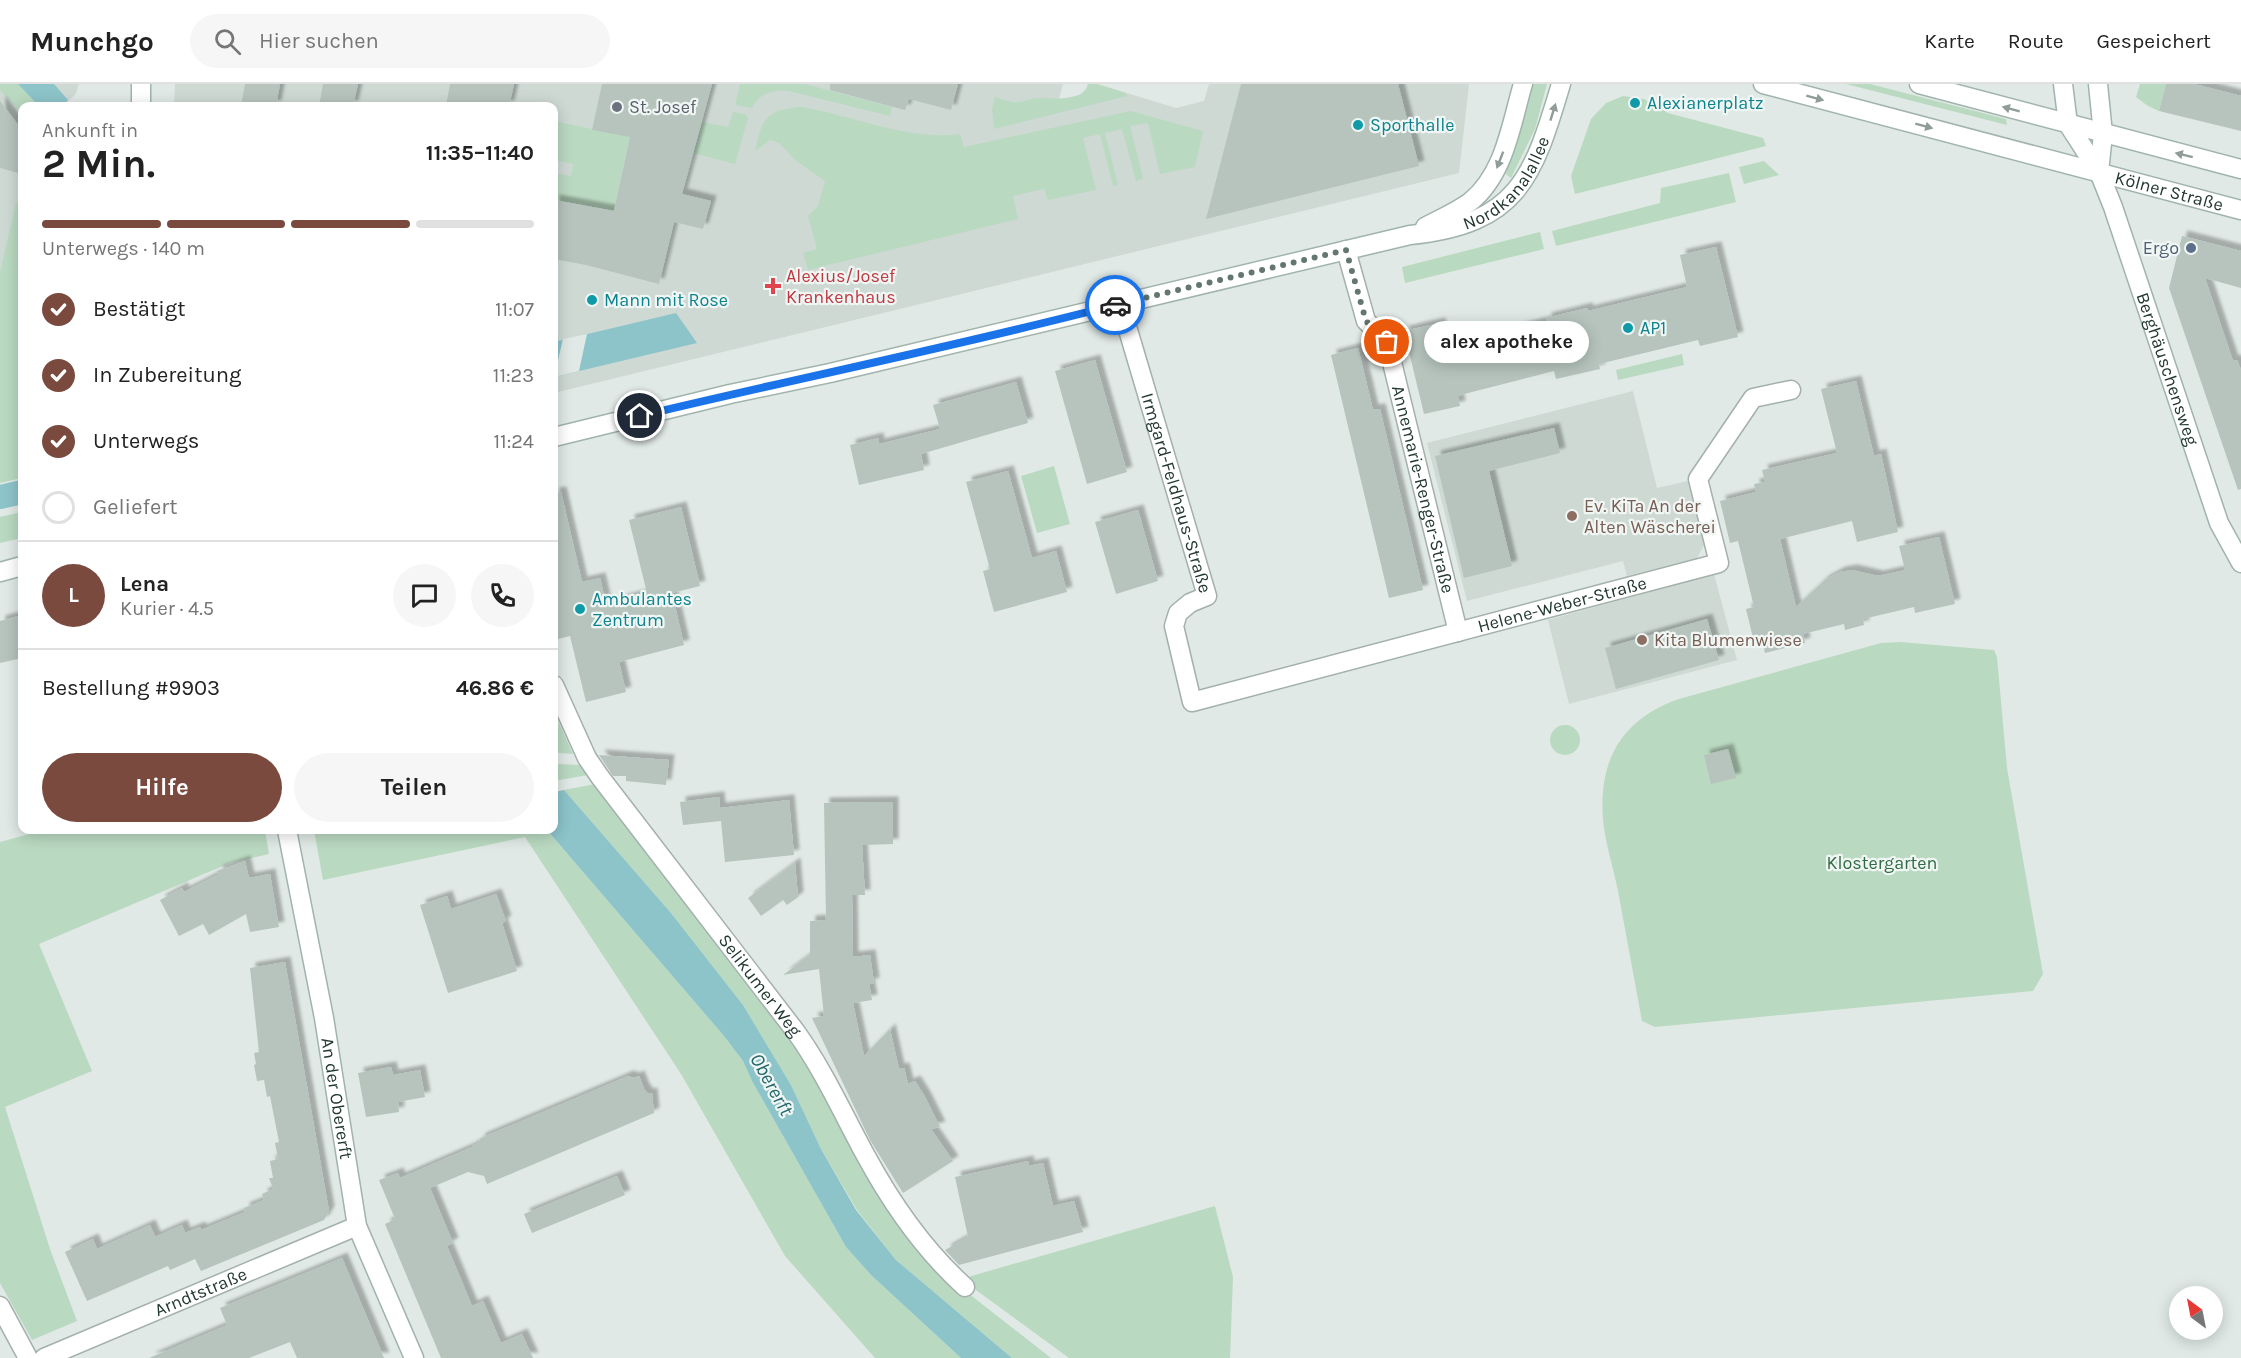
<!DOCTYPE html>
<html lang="de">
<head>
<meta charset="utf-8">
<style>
  :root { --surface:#fff; --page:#f6f6f6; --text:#222; --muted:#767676; --line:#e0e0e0; --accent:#7a4a3f }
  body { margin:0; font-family:Karla,sans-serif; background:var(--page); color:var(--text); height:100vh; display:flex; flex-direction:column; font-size:22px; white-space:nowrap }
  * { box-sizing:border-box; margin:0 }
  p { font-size:20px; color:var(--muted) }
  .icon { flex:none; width:33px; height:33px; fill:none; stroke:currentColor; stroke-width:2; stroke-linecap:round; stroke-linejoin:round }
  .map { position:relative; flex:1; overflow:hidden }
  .panel { position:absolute; left:18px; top:18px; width:540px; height:732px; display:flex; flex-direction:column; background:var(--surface); border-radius:12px; box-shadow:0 3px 15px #0003 }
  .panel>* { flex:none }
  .needle { width:39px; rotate:328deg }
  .tools { position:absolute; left:2169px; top:1202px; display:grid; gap:12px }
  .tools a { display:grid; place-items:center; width:54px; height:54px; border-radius:50%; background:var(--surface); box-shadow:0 3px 15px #0003; font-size:30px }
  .pin { position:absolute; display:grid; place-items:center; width:51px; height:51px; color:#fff; margin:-26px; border:3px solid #fff; border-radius:50%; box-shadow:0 2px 6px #0007 }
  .courier { position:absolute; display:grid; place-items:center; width:60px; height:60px; margin:-30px; border:4px solid #1a73e8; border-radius:50%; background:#fff; color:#222; box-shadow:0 2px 8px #0007 }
  .bubble { position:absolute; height:42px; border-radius:21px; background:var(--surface); box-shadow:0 3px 15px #0003; font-size:20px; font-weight:700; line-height:42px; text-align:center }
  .overview em { font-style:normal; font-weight:700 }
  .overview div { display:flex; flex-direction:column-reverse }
  .overview { display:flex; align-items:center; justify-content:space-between; height:102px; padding:0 24px }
  h1 { font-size:39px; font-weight:700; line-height:45px }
  .bar { display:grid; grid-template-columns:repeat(4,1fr); gap:9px 6px; align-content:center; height:72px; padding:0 24px }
  .bar i { height:8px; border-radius:4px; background:var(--line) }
  .bar .selected { background:var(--accent) }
  .bar p { grid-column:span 4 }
  .line { display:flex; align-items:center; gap:15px; padding:0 24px; border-top:2px solid var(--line) }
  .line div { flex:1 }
  .round { display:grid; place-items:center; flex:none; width:63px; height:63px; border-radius:32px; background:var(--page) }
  ol { padding:0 24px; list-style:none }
  li { display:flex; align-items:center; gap:18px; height:66px }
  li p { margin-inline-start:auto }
  li .icon { padding:6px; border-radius:50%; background:var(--accent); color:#fff; stroke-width:4 }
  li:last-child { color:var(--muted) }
  li i { width:33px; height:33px; border:3px solid var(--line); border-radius:50% }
  .action { display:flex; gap:12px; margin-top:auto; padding:12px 24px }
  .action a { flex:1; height:69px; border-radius:36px; background:var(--accent); color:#fff; font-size:24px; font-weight:700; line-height:69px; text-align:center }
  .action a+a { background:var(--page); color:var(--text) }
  header { display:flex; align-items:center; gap:36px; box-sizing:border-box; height:84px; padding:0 30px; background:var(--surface); border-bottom:2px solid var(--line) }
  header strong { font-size:28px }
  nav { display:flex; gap:33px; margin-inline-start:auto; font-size:21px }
  .search { width:420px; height:54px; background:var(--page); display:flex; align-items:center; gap:15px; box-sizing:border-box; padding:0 21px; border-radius:33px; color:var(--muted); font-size:22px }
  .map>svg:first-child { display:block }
  .built { fill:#ced9d4 }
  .green { fill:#bad9c1 }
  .water { fill:#8cc4ca }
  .pier { fill:#e0e9e5 }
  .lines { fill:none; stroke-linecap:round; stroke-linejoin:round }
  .canal { stroke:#8cc4ca; stroke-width:24 }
  .building { fill:#b6c4bd; filter:url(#shadow) }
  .street-casing { stroke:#a3b0ab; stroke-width:21 }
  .secondary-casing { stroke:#a0b4ac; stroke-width:21 }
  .street { stroke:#fff; stroke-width:18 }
  .secondary { stroke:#fff; stroke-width:18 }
  .oneway { fill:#909c98 }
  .done { stroke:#647670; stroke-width:6; stroke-dasharray:0 10.8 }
  .route { stroke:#1a73e8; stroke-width:8 }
  .culture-dot { fill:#0f9aa8; stroke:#f0f6f3; stroke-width:2 }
  .worship-dot { fill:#6b7280; stroke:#f0f6f3; stroke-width:2 }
  .service-dot { fill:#5c6f8a; stroke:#f0f6f3; stroke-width:2 }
  .health-dot { fill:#e0444e; stroke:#f0f6f3; stroke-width:2 }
  .education-dot { fill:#8d6e63; stroke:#f0f6f3; stroke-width:2 }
  .labels { text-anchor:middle; stroke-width:4.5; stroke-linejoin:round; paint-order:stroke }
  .culture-label { font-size:18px; fill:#0d838f; stroke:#f0f6f3; text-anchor:start }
  .worship-label { font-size:18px; fill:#5b616d; stroke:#f0f6f3; text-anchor:start }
  .street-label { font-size:18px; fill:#223831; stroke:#f0f6f3 }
  .service-label { font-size:18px; fill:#4e5e75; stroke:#f0f6f3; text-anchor:end }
  .health-label { font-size:18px; fill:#be3a42; stroke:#f0f6f3; text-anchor:start }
  .education-label { font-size:18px; fill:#785e54; stroke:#f0f6f3; text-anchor:start }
  .park-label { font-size:18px; fill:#306b44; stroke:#f0f6f3 }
  .water-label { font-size:20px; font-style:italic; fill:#22666e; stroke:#f0f6f3 }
</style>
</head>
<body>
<header>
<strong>Munchgo</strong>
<div class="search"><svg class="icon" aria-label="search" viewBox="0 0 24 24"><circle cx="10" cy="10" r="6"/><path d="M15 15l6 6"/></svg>Hier suchen</div>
<nav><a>Karte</a><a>Route</a><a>Gespeichert</a></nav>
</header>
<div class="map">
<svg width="2241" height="1274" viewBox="0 0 2241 1274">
  <defs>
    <filter id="shadow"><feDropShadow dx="5.5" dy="-5.5" stdDeviation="1.5" flood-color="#0004"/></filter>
  </defs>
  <rect width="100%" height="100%" fill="#e0e9e5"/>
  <g class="built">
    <polygon points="0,0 79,0 76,9 64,22 22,22 22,120 16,120 0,187"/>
    <polygon points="175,0 1063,0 1059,15 1080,11 1086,7 1088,0 1097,0 1176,24 1204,17 1209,0 1469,0 1459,89 554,309 554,22 174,22"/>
    <polygon points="1633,307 1657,404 1688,397 1705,459 1697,474 1627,492 1623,477 1467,517 1427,359"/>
    <polygon points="1714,490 1737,576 1569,620 1548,536"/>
  </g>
  <g class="green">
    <polygon points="0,0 18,0 39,22 22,22 22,29 0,6"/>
    <path d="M740 0H805L892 23 890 32 789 7C773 6 760 8 752 24L735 21Z"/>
    <path d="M1088 0H1097L1126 9 1127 12 994 45 992 25 995 13C1002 15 1011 19 1018 18 1024 18 1030 14 1037 14 1053 13 1082 20 1088 0Z"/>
    <polygon points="1533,0 1547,0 1535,45 1511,94 1506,90"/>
    <polygon points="1846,0 1870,0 2006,35 2007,41"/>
    <polygon points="2140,0 2166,0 2159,27 2148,22 2136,13"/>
    <polygon points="1623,12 1644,15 1668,29 1763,54 1766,62 1575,110 1571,92 1591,35 1606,19"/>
    <path d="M801 23C853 31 907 57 960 50L964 63 1131 27 1203 47 1195 83 1160 90 1148 39 1130 42 1143 94 1136 97 1122 45 1105 49 1118 101 1113 102 1100 50 1083 54 1096 106 1048 116 1044 105 1013 112 1018 135 808 186 803 169 817 165 808 132 818 122 825 97 795 76 779 59 770 56 755 67C762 34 766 26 801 23Z"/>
    <polygon points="733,28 745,30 748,34 735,80 693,69 702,38 728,43"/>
    <polygon points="554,37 630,53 614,127 554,116 554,89 571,92 573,80 554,76"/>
    <polygon points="1764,77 1779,91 1744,100 1739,83"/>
    <polygon points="1729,89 1736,118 1556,162 1552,147 1660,119 1661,104"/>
    <polygon points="16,119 22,120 22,394 0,399 0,187"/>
    <polygon points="1540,148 1544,165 1405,199 1402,183"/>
    <polygon points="1682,270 1684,281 1618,296 1616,286"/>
    <polygon points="1054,382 1070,440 1037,449 1021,392"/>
    <polygon points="22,428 22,454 0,459 0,433"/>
    <path d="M1900 558 1994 566 1997 573 2007 684 2043 890 2033 907 1655 943 1642 937C1634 894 1626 850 1618 807 1614 786 1607 765 1604 744 1596 682 1618 636 1679 615L1881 559Z"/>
    <polygon points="554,628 573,670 559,669 554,667"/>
    <circle cx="1565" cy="656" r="15"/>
    <polygon points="554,676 559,680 580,681 588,691 554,697"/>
    <polygon points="595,700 744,893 808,982 870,1095 895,1136 914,1162 940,1187 1051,1274 1012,1274 896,1176 857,1126 821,1065 791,1001 743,921 671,829 564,706"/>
    <polygon points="44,746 265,746 269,770 230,779 39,860 92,987 5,1023 50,1165 77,1237 32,1256 0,1199 0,758"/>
    <polygon points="314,746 547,746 724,952 743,977 752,997 846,1163 871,1191 961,1274 875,1274 785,1172 681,990 525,753 323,796"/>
    <polygon points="1215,1122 1233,1193 1230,1274 1069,1274 961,1195"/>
  </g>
  <g class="water">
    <polygon points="18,0 54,0 68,16 62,22 39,22"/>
    <polygon points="676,229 697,259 554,293 554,258"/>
    <polygon points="564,706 671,829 743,921 791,1001 821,1065 856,1126 896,1176 1012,1274 961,1274 871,1191 846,1163 752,997 743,977 724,952 547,746 554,746 554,708"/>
  </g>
  <polygon class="pier" points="587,250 579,287 554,293 563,255"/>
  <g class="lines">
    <polyline class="canal" points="0,413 22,408"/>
  </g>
  <g class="building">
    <polygon points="245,0 280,0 276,22 241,22"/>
    <polygon points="323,0 358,0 353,22 319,22"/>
    <polygon points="450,0 514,0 509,22 446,22"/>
    <polygon points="602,0 712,0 682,110 711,117 703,145 674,138 659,200 586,181 554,175 554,116 614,127 630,53 592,46"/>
    <polygon points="830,0 958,0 951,26 909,15 905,26 830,6"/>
    <polygon points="1241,0 1398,0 1419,82 1206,135"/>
    <polygon points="2166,0 2194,0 2241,12 2241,47 2159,27"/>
    <polygon points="0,17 22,46 22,90 0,84"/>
    <polygon points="2182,152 2241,167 2241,204 2205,194 2233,277 2237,276 2241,286 2241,405 2238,406 2169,204"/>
    <polygon points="1716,163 1738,253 1700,262 1698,256 1599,280 1600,285 1556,295 1554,287 1468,309 1458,312 1460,322 1424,330 1404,247 1440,239 1445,262 1547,237 1546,234 1587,224 1588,227 1687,203 1680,171"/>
    <polygon points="1358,264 1373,326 1380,325 1423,506 1389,514 1331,271"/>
    <polygon points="1095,276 1127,388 1087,400 1055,287"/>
    <polygon points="1856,297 1874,372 1881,370 1898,448 1857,458 1852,437 1780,455 1796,523 1825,496 1840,488 1852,486 1878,492 1905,486 1899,462 1939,453 1955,520 1915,529 1914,523 1863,535 1864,541 1845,546 1844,540 1803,550 1805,559 1765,569 1763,560 1755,562 1746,525 1754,523 1738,457 1730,459 1720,417 1756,408 1754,400 1765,398 1762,386 1837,369 1821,305"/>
    <polygon points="1016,298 1028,339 921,370 924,386 859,401 850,361 878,354 879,360 940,345 933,321"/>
    <polygon points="1554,344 1560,369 1489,387 1512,482 1464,494 1435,372"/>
    <polygon points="1008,387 1032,474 1056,467 1067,508 994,528 983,487 990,485 966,398"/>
    <polygon points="561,408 582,498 600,494 606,520 647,509 629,436 681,423 700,502 672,509 684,561 619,578 626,608 586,618 570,552 554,556 554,409"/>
    <polygon points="1138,426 1158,497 1116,510 1095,438"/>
    <polygon points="22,531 22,574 0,579 0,537"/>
    <polygon points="1707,535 1719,576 1616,605 1605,564"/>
    <polygon points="1728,665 1736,694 1711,700 1704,671"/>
    <polygon points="599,671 669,676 666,701 626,697 626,692 613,692"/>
    <polygon points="719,713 720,724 789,716 794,771 725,778 721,737 683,741 680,718"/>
    <polygon points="893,718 893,760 862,761 865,811 852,811 853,873 870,871 874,899 869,900 872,916 853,919 864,972 890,945 899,985 904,984 908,1000 915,997 925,1013 940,1043 931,1045 953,1077 903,1109 870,1056 812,934 824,932 819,885 783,891 810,871 810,837 826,836 824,719"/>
    <polygon points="245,777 249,794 270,790 279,843 250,848 246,830 209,851 203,840 179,852 160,816 182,804 184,808 219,790 217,787"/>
    <polygon points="795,779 798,813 787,821 783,816 761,832 748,814"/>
    <polygon points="496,810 506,837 502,839 517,887 448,909 420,821 447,812 451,825"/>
    <polygon points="285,878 329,1127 324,1136 201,1187 195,1175 170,1186 168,1182 87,1217 65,1168 93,1155 97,1165 150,1141 155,1153 182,1141 185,1149 200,1143 201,1146 245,1128 244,1124 264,1116 262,1110 273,1105 269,1094 273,1094 270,1077 278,1075 275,1059 279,1058 270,1012 267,1013 264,996 257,997 254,981 256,980 254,969 259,968 250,884"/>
    <polygon points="391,983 393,991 420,986 425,1013 398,1018 399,1028 366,1033 358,989"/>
    <polygon points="628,992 634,994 639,992 644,1005 648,1010 652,1009 654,1029 487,1100 484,1092 468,1088 430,1104 453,1159 447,1162 472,1222 483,1217 501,1259 522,1250 533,1274 441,1274 385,1140 395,1135 379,1096 398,1089 400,1094 472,1063 472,1062 478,1059 481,1054"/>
    <polygon points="1028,1077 1029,1082 1043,1079 1053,1122 1074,1117 1083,1148 959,1181 945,1166 968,1153 955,1093"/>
    <polygon points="617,1092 625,1111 532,1149 524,1130"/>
    <polygon points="342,1174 384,1274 297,1274 290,1258 249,1274 149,1274 227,1241 220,1224"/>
  </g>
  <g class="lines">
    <defs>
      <g id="street">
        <path id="s1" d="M1346 166 1366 237 1387 258 1458 548"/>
        <path id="s2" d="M1120 219 1207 512 1190 519 1178 529 1174 542 1192 618 1719 479 1698 395 1753 314 1791 306"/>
        <path id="s3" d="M554 601 587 674 600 693 796 948C824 987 843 1030 866 1072 892 1120 924 1166 965 1203"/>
        <polyline points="0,1222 28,1274"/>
        <path id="s4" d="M44 1274 357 1142"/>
      </g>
      <g id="secondary">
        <polyline points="141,0 141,22"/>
        <path id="s5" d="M1763 0 2241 126"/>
        <polyline points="1919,0 2241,85"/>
        <path id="s6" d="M2063 0 2068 40 2099 88 2113 123 2219 439 2241 479"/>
        <polyline points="2098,0 2103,50 2099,88"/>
        <path d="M1425 143C1440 135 1456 128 1470 118 1505 90 1511 40 1523 0"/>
        <path id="s7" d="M554 353 730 310 830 289 1410 151C1518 140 1533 94 1561 0"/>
        <polyline points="0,488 22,482"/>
        <path id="s8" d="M287 746 324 934 357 1142 414 1274"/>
      </g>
    </defs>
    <use href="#street" class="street-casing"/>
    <use href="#secondary" class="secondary-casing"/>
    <use href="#street" class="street"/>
    <use href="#secondary" class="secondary"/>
  </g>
  <defs><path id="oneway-solid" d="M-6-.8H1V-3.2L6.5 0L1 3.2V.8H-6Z" transform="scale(1.5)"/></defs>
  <g class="oneway">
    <use href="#oneway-solid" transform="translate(1815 14) rotate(15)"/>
    <use href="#oneway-solid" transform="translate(2011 25) rotate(-165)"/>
    <use href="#oneway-solid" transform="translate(1553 28) rotate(-73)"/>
    <use href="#oneway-solid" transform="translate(1924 42) rotate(15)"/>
    <use href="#oneway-solid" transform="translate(2184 71) rotate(-166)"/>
    <use href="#oneway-solid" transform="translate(1500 76) rotate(111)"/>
  </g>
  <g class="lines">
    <polyline class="done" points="1115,221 1346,166 1366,237 1387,258"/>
    <path class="route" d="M640 332C798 294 958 262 1115 221"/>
  </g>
  <g class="culture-dot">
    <circle cx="1635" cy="19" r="6"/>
    <circle cx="1358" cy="41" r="6"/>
    <circle cx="592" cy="216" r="6"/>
    <circle cx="1628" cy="244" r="6"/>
    <circle cx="580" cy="525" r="6"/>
  </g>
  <circle class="worship-dot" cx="617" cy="23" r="6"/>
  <circle class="service-dot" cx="2191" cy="164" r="6"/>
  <path class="health-dot" d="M770 193h6v6h6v6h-6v6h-6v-6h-6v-6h6z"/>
  <g class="education-dot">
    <circle cx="1572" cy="432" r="6"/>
    <circle cx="1642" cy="556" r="6"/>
  </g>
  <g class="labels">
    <g class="culture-label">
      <text x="1647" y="25">Alexianerplatz</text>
      <text x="1370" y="47">Sporthalle</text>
      <text x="604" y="222">Mann mit Rose</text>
      <text x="1640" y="250">AP1</text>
      <text x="592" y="521">Ambulantes<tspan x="592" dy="21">Zentrum</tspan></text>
    </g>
    <g class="worship-label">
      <text x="629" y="29">St. Josef</text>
    </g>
    <g class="street-label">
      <text dy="6" stroke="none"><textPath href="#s7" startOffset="996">Nordkanalallee</textPath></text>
      <text dy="6" stroke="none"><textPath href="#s5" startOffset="420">Kölner Straße</textPath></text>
      <text dy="6" stroke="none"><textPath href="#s6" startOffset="306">Berghäuschensweg</textPath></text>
      <text dy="6" stroke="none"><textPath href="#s1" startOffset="255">Annemarie-Renger-Straße</textPath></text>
      <text dy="6" stroke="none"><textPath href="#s2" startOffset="198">Irmgard-Feldhaus-Straße</textPath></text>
      <text dy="6" stroke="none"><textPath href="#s2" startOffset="814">Helene-Weber-Straße</textPath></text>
      <text dy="6" stroke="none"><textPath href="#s3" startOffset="366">Selikumer Weg</textPath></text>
      <text dy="6" stroke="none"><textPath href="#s8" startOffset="273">An der Obererft</textPath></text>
      <text dy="6" stroke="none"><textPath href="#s4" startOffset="170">Arndtstraße</textPath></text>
    </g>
    <g class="service-label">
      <text x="2179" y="170">Ergo</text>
    </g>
    <g class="health-label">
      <text x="786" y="198">Alexius/Josef<tspan x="786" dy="21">Krankenhaus</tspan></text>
    </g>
    <g class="education-label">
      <text x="1584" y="428">Ev. KiTa An der<tspan x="1584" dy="21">Alten Wäscherei</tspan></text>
      <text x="1654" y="562">Kita Blumenwiese</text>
    </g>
    <g class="park-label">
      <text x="1882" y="785">Klostergarten</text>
    </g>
    <g class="water-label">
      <text transform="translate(772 1000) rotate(61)" y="7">Obererft</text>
    </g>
  </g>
</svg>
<div class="tools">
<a><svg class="needle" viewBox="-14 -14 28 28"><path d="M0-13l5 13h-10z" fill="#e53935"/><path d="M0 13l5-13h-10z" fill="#767676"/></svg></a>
</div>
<div class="pin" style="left:1387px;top:258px;background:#ea580c"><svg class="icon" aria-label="bag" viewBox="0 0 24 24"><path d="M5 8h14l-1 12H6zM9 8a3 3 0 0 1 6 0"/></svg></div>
<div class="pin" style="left:640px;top:332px;background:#1f2937"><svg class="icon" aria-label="home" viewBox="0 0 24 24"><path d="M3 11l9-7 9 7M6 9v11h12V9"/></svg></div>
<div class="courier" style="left:1115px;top:221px"><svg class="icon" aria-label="car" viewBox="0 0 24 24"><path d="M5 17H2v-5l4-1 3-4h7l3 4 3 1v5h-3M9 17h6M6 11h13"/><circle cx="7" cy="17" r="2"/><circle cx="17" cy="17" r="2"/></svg></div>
<div class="bubble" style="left:1424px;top:237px;width:165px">alex apotheke</div>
<section class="panel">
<div class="overview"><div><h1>2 Min.</h1><p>Ankunft in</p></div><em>11:35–11:40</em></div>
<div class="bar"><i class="selected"></i><i class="selected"></i><i class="selected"></i><i></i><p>Unterwegs · 140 m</p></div>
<ol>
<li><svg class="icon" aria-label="check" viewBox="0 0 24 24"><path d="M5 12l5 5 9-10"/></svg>Bestätigt<p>11:07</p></li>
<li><svg class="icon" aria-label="check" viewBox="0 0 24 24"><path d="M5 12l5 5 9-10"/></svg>In Zubereitung<p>11:23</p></li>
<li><svg class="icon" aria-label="check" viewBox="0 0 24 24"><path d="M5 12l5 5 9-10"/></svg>Unterwegs<p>11:24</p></li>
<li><i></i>Geliefert</li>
</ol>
<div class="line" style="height:108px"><b class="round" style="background:var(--accent);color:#fff">L</b><div><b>Lena</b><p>Kurier · 4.5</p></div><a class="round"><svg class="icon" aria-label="chat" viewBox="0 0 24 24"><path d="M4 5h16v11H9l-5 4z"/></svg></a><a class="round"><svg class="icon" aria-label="phone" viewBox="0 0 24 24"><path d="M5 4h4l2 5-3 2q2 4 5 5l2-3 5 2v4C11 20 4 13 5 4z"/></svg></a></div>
<div class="line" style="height:78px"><div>Bestellung #9903</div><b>46.86 €</b></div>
<div class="action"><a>Hilfe</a><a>Teilen</a></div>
</section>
</div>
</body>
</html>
